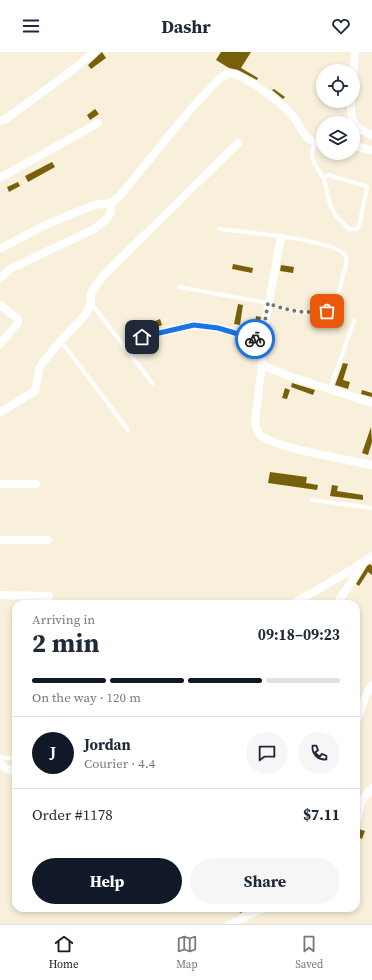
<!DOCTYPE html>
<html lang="en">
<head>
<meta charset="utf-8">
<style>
  :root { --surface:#fff; --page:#f6f6f7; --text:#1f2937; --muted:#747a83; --line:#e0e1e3; --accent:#111827 }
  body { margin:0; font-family:"Source Serif 4",serif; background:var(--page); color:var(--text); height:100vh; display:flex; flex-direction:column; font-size:15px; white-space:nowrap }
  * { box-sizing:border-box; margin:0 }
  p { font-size:13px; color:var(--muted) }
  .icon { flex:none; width:22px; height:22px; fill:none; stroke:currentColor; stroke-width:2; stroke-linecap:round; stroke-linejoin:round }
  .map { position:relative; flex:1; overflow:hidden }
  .panel { position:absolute; left:12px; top:548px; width:348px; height:312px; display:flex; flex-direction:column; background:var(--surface); border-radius:12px; box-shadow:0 2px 6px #0003 }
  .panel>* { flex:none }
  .buttons { position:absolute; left:316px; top:12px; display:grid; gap:8px }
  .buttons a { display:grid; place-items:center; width:44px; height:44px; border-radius:50%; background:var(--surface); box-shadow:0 2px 6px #0003; font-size:20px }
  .pin { position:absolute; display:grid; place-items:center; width:34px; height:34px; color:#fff; margin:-17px; border-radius:8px; box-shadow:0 2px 6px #0006 }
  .courier { position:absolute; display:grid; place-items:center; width:40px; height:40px; margin:-20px; border:3px solid #1a73e8; border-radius:50%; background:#fff; color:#222; box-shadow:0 1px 5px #0007 }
  .head em { font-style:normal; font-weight:700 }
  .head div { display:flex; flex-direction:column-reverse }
  .head { display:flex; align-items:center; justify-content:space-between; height:68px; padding:0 20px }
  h1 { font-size:26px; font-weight:700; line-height:30px }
  .bar { display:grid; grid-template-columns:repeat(4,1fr); gap:6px 4px; align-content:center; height:48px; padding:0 20px }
  .bar i { height:5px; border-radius:3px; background:var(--line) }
  .bar .selected { background:var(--accent) }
  .bar p { grid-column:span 4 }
  .line { display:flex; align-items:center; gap:10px; padding:0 20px; border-top:1px solid var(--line) }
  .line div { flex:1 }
  .round { display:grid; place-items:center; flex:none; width:42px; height:42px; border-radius:21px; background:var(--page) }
  .cta { display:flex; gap:8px; margin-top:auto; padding:8px 20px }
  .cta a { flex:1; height:46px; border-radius:24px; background:var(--accent); color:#fff; font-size:16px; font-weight:700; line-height:46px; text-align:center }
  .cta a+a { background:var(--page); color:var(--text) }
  header { display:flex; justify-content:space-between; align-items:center; height:52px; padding:0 20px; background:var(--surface); font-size:18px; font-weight:700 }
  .dock { display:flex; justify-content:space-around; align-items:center; height:56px; border-top:1px solid var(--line); background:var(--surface); font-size:11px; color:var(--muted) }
  .dock a { display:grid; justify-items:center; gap:2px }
  .dock .selected { color:var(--accent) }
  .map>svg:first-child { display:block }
  .building { fill:#785f09 }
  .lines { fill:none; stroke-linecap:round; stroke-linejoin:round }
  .service { stroke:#fff; stroke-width:4 }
  .minor { stroke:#fff; stroke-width:8 }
  .done { stroke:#7b7669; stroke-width:4; stroke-dasharray:0 7.2 }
  .route { stroke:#1a73e8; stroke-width:5 }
</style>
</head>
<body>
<header><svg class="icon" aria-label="menu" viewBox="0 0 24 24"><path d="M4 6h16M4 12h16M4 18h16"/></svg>Dashr<svg class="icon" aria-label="heart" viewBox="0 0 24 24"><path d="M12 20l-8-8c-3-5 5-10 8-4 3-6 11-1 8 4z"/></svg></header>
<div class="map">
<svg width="372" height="872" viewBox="0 0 372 872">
  <rect width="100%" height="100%" fill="#f8f0da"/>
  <g class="building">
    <polygon points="102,0 106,6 91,17 88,13"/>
    <polygon points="221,0 251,0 241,16 258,26 257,28 238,18 229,16 216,8"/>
    <polygon points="274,37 285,45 283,47 272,38"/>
    <polygon points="95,57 99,62 90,68 87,63"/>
    <polygon points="52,110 55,115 28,130 25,124"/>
    <polygon points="18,130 20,134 9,140 7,135"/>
    <polygon points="233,212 253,216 252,221 232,217"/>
    <polygon points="281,213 294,215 293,221 280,219"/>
    <polygon points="238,252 243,253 240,273 234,272"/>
    <polygon points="256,264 261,265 258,279 254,278"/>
    <polygon points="160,267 162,273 152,277 150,271"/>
    <polygon points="343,311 348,312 343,328 350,330 348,337 335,333"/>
    <polygon points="292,331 315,338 313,343 291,335"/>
    <polygon points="285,336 290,338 287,347 282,346"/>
    <polygon points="362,338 372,341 372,345 361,342"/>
    <polygon points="371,375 372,390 368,403 362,401"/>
    <polygon points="270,420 307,425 306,431 318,433 317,438 268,431"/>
    <polygon points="332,433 338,434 337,439 363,443 363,448 330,444"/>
    <polygon points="370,512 372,514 372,523 368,520 359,534 356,532 367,514"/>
    <polygon points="359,777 365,779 362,787 356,784"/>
    <polygon points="238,856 251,856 240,861"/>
  </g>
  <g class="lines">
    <g class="service">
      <path d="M316 91C305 107 319 114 324 128 327 135 327 142 329 149 332 161 340 169 349 177H356L359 174 367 136 366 134 328 123 323 125"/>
      <path d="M179 235 268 251C281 257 322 268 332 254 338 245 341 233 343 223 345 217 349 208 344 202 330 187 243 180 219 177"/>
      <polyline points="91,251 153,332"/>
      <polyline points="61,289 128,378"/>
      <polyline points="330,337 354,269"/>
      <polyline points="312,448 372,456"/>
      <polyline points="0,705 16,707"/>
    </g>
    <g class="minor">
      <polyline points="353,28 355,0"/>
      <path d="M351 49C351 73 352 74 372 83"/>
      <polyline points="0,69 7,66 74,17 94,0"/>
      <polyline points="353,94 372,98"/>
      <polyline points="0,126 98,71"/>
      <path d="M0 197 43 174 94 153 110 151 118 146 189 59 219 27 229 21C245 23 279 49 291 62 303 75 302 90 323 92"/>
      <path d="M0 226 10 217 94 177C103 170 115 164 110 151"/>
      <polyline points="0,253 18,267 18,271 0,292"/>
      <polyline points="142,285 194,273 218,276 262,289 262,313 289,324 372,351"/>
      <polyline points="262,289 281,185"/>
      <path d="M262 313 255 368C256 373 256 379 260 383 275 396 350 408 372 413"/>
      <polyline points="0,360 35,339 39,316 57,293 86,262 91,251 91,241 103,224 238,91"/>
      <polyline points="0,432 36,432"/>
      <polyline points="0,488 48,488"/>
      <polyline points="0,543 49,544"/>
      <polyline points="293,552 353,517 372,504"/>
      <polyline points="337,552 362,513"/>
      <polyline points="356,670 367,641 372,633"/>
      <polyline points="0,711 5,716 16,720"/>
      <polyline points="356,770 362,748 372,736"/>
      <polyline points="230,872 264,856"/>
    </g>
  </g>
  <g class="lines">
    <path class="done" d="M255 287 262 288 268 251C286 259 307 262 327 259"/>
    <polyline class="route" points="142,285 194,273 218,276 255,287"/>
  </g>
</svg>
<div class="buttons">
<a><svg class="icon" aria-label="locate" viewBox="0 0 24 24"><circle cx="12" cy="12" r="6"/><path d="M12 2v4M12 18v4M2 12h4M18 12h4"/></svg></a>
<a><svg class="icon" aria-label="layers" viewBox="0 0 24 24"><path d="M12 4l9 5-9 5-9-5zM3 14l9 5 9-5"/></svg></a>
</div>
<div class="pin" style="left:327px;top:259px;background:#ea580c"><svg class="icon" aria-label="bag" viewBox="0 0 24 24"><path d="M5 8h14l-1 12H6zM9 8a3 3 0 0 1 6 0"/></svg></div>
<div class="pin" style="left:142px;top:285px;background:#1f2937"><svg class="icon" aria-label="home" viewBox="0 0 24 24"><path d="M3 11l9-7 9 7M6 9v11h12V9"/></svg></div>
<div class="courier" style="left:255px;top:287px"><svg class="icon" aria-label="bike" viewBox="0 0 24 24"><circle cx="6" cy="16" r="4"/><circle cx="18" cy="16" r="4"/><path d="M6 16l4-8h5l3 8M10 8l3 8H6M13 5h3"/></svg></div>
<section class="panel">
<div class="head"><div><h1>2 min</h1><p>Arriving in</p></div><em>09:18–09:23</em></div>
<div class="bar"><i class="selected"></i><i class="selected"></i><i class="selected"></i><i></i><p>On the way · 120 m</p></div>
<div class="line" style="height:72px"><b class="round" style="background:var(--accent);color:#fff">J</b><div><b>Jordan</b><p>Courier · 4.4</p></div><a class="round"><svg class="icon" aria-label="chat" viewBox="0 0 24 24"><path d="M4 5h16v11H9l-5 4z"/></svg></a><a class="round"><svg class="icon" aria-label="phone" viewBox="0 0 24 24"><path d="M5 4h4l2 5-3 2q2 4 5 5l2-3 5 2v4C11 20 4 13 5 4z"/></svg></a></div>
<div class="line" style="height:52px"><div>Order #1178</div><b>$7.11</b></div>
<div class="cta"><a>Help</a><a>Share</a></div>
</section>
</div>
<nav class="dock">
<a class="selected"><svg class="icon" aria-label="home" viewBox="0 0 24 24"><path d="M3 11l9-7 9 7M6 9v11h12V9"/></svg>Home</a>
<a><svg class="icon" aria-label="map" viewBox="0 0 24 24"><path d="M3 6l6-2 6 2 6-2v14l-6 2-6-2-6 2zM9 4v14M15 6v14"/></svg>Map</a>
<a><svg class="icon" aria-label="saved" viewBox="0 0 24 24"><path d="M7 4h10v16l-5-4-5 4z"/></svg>Saved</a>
</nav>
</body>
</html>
